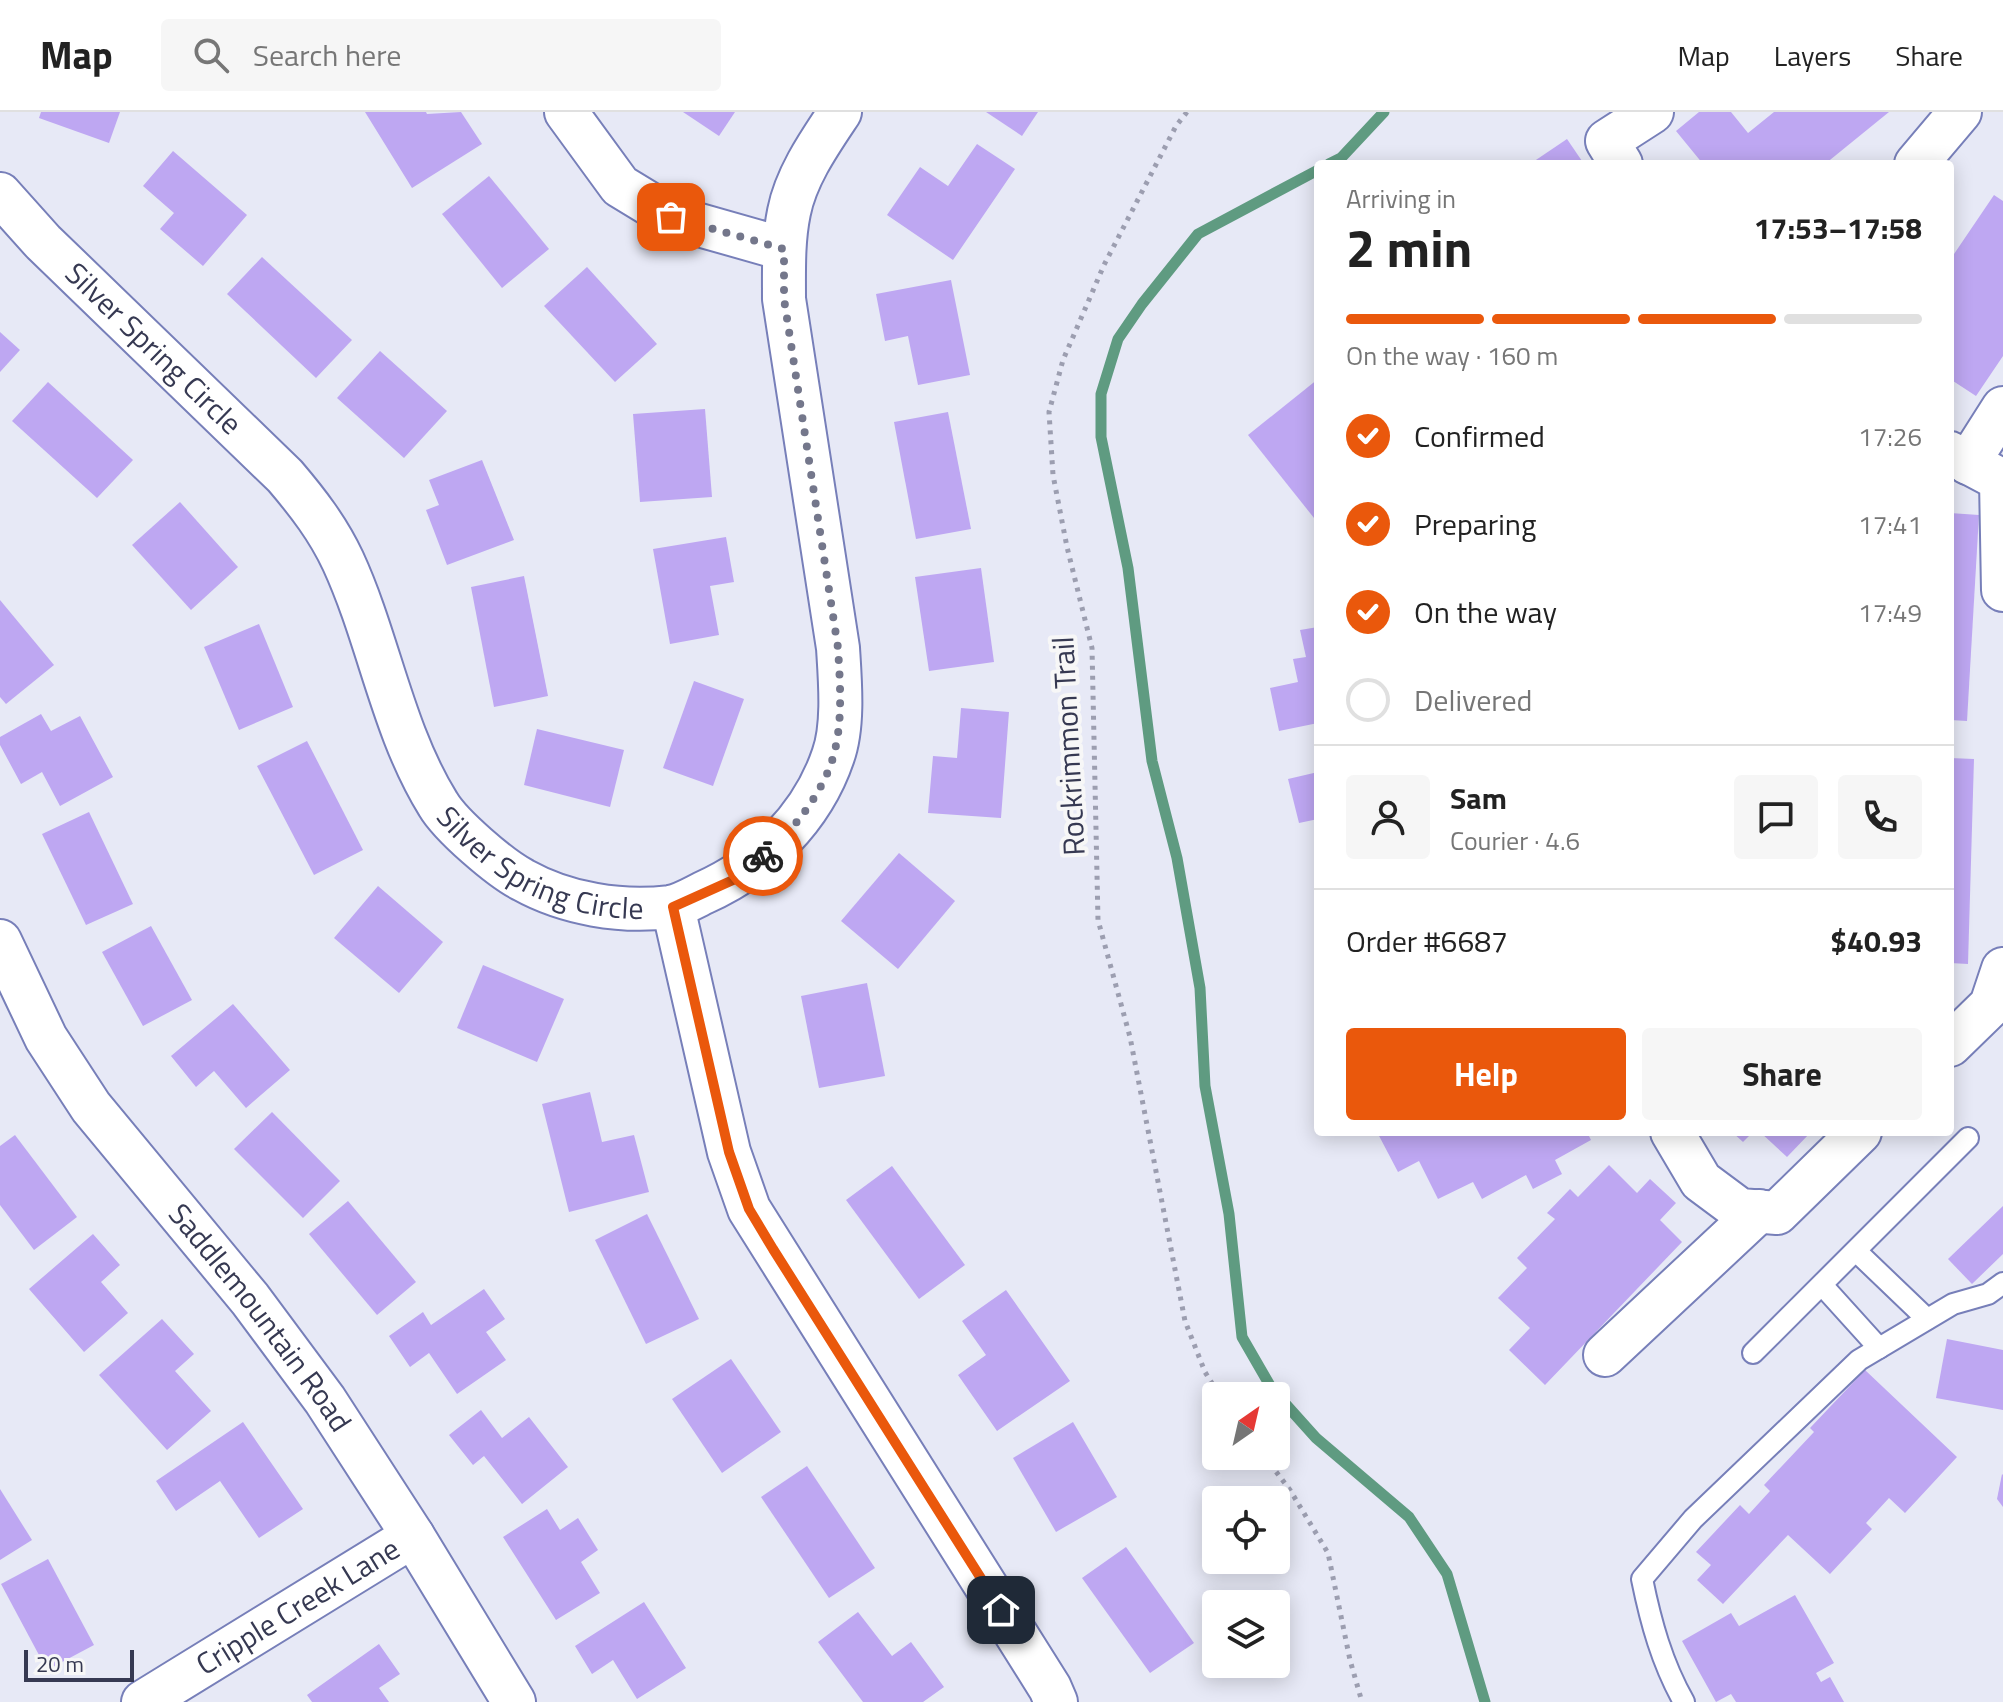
<!DOCTYPE html>
<html lang="en">
<head>
<meta charset="utf-8">
<style>
  :root { --surface:#fff; --page:#f6f6f6; --text:#222; --muted:#767676; --line:#e0e0e0; --accent:#ea580c }
  body { margin:0; font-family:"Titillium Web",sans-serif; background:var(--page); color:var(--text); height:100vh; display:flex; flex-direction:column; font-size:30px; white-space:nowrap }
  * { box-sizing:border-box; margin:0 }
  p { font-size:26px; color:var(--muted) }
  .icon { flex:none; width:44px; height:44px; fill:none; stroke:currentColor; stroke-width:2; stroke-linecap:round; stroke-linejoin:round }
  .map { position:relative; flex:1; overflow:hidden }
  .side { position:absolute; left:1314px; top:48px; width:640px; height:976px; display:flex; flex-direction:column; background:var(--surface); border-radius:8px; box-shadow:0 4px 20px #0003 }
  .side>* { flex:none }
  .needle { width:52px; rotate:34deg }
  .buttons { position:absolute; left:1202px; top:1270px; display:grid; gap:16px }
  .buttons a { display:grid; place-items:center; width:88px; height:88px; border-radius:8px; background:var(--surface); box-shadow:0 4px 20px #0003; font-size:40px }
  .scale { position:absolute; left:24px; bottom:20px; width:110px; box-sizing:border-box; padding-left:8px; border:4px solid #363952; border-top:0; font-size:22px; line-height:28px; white-space:nowrap; color:#363952; -webkit-text-stroke:6px #f7f7f7; paint-order:stroke }
  .pin { position:absolute; display:grid; place-items:center; width:68px; height:68px; color:#fff; margin:-34px; border-radius:16px; box-shadow:0 4px 12px #0006 }
  .courier { position:absolute; display:grid; place-items:center; width:80px; height:80px; margin:-40px; border:6px solid #ea580c; border-radius:50%; background:#fff; color:#222; box-shadow:0 2px 10px #0007 }
  .summary em { font-style:normal; font-weight:700 }
  .summary div { display:flex; flex-direction:column-reverse }
  .summary { display:flex; align-items:center; justify-content:space-between; height:136px; padding:0 32px }
  h1 { font-size:52px; font-weight:700; line-height:60px }
  .bar { display:grid; grid-template-columns:repeat(4,1fr); gap:12px 8px; align-content:center; height:96px; padding:0 32px }
  .bar i { height:10px; border-radius:6px; background:var(--line) }
  .bar .selected { background:var(--accent) }
  .bar p { grid-column:span 4 }
  .line { display:flex; align-items:center; gap:20px; padding:0 32px; border-top:2px solid var(--line) }
  .line div { flex:1 }
  .round { display:grid; place-items:center; flex:none; width:84px; height:84px; border-radius:8px; background:var(--page) }
  ol { padding:0 32px; list-style:none }
  li { display:flex; align-items:center; gap:24px; height:88px }
  li p { margin-inline-start:auto }
  li .icon { padding:8px; border-radius:50%; background:var(--accent); color:#fff; stroke-width:4 }
  li:last-child { color:var(--muted) }
  li i { width:44px; height:44px; border:4px solid var(--line); border-radius:50% }
  .cta { display:flex; gap:16px; margin-top:auto; padding:16px 32px }
  .cta a { flex:1; height:92px; border-radius:8px; background:var(--accent); color:#fff; font-size:32px; font-weight:700; line-height:92px; text-align:center }
  .cta a+a { background:var(--page); color:var(--text) }
  header { display:flex; align-items:center; gap:48px; box-sizing:border-box; height:112px; padding:0 40px; background:var(--surface); border-bottom:2px solid var(--line) }
  header strong { font-size:38px }
  nav { display:flex; gap:44px; margin-inline-start:auto; font-size:28px }
  .search { width:560px; height:72px; background:var(--page); display:flex; align-items:center; gap:20px; box-sizing:border-box; padding:0 28px; border-radius:8px; color:var(--muted); font-size:30px }
  .map>svg:first-child { display:block }
  .lines { fill:none; stroke-linecap:round; stroke-linejoin:round }
  .stream { stroke:#5f9b81; stroke-width:11 }
  .building { fill:#bea7f2 }
  .service-casing { stroke:#777fb9; stroke-width:24 }
  .minor-casing { stroke:#777fb9; stroke-width:46 }
  .path { stroke:#9c9eb0; stroke-width:5; stroke-dasharray:4 6; stroke-linecap:butt }
  .service { stroke:#fff; stroke-width:20 }
  .minor { stroke:#fff; stroke-width:42 }
  .done { stroke:#74778b; stroke-width:8; stroke-dasharray:0 14.4 }
  .route { stroke:#ea580c; stroke-width:10 }
  .labels { text-anchor:middle; stroke-width:8; stroke-linejoin:round; paint-order:stroke }
  .street-label { font-size:30px; fill:#363952; stroke:#f7f7f7 }
</style>
</head>
<body>
<header>
<strong>Map</strong>
<div class="search"><svg class="icon" aria-label="search" viewBox="0 0 24 24"><circle cx="10" cy="10" r="6"/><path d="M15 15l6 6"/></svg>Search here</div>
<nav><a>Map</a><a>Layers</a><a>Share</a></nav>
</header>
<div class="map">
<svg width="2003" height="1590" viewBox="0 0 2003 1590">
  <rect width="100%" height="100%" fill="#e7e9f6"/>
  <g class="lines">
    <g class="stream">
      <polyline points="1329,52 1341,46 1384,0"/>
      <polyline points="1318,58 1198,122 1142,192 1118,227 1101,282 1101,325 1128,456 1152,649 1177,746 1200,876 1205,974 1229,1102 1242,1225 1272,1277 1316,1326 1409,1405 1447,1462 1485,1590"/>
    </g>
  </g>
  <g class="building">
    <polygon points="41,0 120,0 109,31 39,6"/>
    <polygon points="365,0 426,0 427,2 461,0 482,32 412,76"/>
    <polygon points="683,0 735,0 719,24"/>
    <polygon points="986,0 1038,0 1022,24"/>
    <polygon points="1699,0 1731,0 1748,21 1774,0 1889,0 1825,52 1785,52 1783,49 1780,52 1703,52 1676,19"/>
    <polygon points="1567,27 1584,52 1530,52"/>
    <polygon points="977,32 1015,57 953,148 887,103 920,55 948,74"/>
    <polygon points="173,39 247,103 203,154 160,117 174,101 143,74"/>
    <polygon points="489,64 549,137 502,176 442,102"/>
    <polygon points="1994,83 2003,89 2003,244 1976,284 1950,267 1950,144 1952,145"/>
    <polygon points="262,145 352,228 316,266 227,182"/>
    <polygon points="587,155 657,232 615,270 544,194"/>
    <polygon points="951,168 970,263 918,273 908,224 885,229 876,182"/>
    <polygon points="0,220 20,238 0,260"/>
    <polygon points="380,239 447,299 404,346 337,286"/>
    <polygon points="1318,267 1318,411 1248,323"/>
    <polygon points="48,270 133,348 97,386 12,309"/>
    <polygon points="705,297 712,385 640,390 633,302"/>
    <polygon points="948,300 971,417 916,427 894,310"/>
    <polygon points="482,348 514,428 447,453 426,398 439,393 429,368"/>
    <polygon points="180,390 238,455 191,498 132,433"/>
    <polygon points="1950,401 1979,403 1967,609 1950,608"/>
    <polygon points="726,425 734,470 710,474 719,523 670,532 653,437"/>
    <polygon points="981,456 994,550 929,559 915,465"/>
    <polygon points="524,464 548,584 494,595 471,475"/>
    <polygon points="0,488 54,553 6,592 0,585"/>
    <polygon points="259,512 293,595 239,618 204,535"/>
    <polygon points="1318,515 1318,611 1279,619 1270,576 1298,570 1293,547 1306,545 1300,518"/>
    <polygon points="694,569 744,587 713,674 663,656"/>
    <polygon points="961,596 1009,600 1001,706 928,701 933,644 957,646"/>
    <polygon points="41,602 51,619 80,604 113,665 60,694 42,660 21,672 0,633 0,625"/>
    <polygon points="537,617 624,638 610,695 524,673"/>
    <polygon points="307,629 363,738 314,763 257,654"/>
    <polygon points="1950,646 1974,647 1968,852 1950,851"/>
    <polygon points="1318,660 1318,707 1299,711 1288,667"/>
    <polygon points="89,700 133,792 86,813 42,722"/>
    <polygon points="899,741 955,789 898,857 841,809"/>
    <polygon points="378,774 443,830 399,881 334,826"/>
    <polygon points="151,814 192,888 143,914 102,840"/>
    <polygon points="483,853 564,887 537,950 457,916"/>
    <polygon points="867,871 885,964 819,976 801,884"/>
    <polygon points="233,892 290,958 246,996 214,959 196,975 171,944"/>
    <polygon points="590,980 602,1030 634,1023 649,1080 569,1100 542,992"/>
    <polygon points="272,1000 340,1069 303,1106 234,1037"/>
    <polygon points="1377,1020 1587,1020 1591,1028 1555,1048 1562,1062 1533,1077 1526,1063 1482,1087 1473,1070 1438,1087 1419,1049 1398,1060"/>
    <polygon points="1732,1020 1753,1020 1743,1030"/>
    <polygon points="1760,1020 1811,1020 1787,1045"/>
    <polygon points="15,1023 77,1105 34,1138 0,1093 0,1034"/>
    <polygon points="1609,1053 1637,1081 1650,1067 1676,1091 1660,1108 1682,1130 1545,1273 1509,1238 1530,1216 1498,1186 1527,1156 1517,1146 1555,1107 1547,1101 1570,1077 1578,1085"/>
    <polygon points="892,1054 965,1153 919,1187 846,1088"/>
    <polygon points="348,1089 416,1170 377,1203 309,1122"/>
    <polygon points="2003,1094 2003,1142 1972,1172 1948,1147"/>
    <polygon points="647,1102 699,1207 646,1232 595,1128"/>
    <polygon points="93,1122 120,1153 101,1170 128,1201 84,1240 29,1177"/>
    <polygon points="484,1177 505,1207 486,1220 506,1248 457,1282 429,1241 410,1255 389,1224 423,1200 431,1213"/>
    <polygon points="1006,1178 1070,1269 997,1319 958,1263 986,1243 962,1209"/>
    <polygon points="162,1207 194,1242 175,1259 211,1299 167,1338 99,1263"/>
    <polygon points="1947,1227 2003,1238 2003,1298 1936,1286"/>
    <polygon points="731,1247 781,1320 722,1361 672,1287"/>
    <polygon points="1865,1258 1957,1345 1905,1401 1889,1386 1866,1411 1872,1417 1830,1462 1788,1423 1723,1492 1697,1468 1711,1453 1696,1440 1740,1393 1749,1402 1770,1379 1764,1373 1814,1320 1810,1316"/>
    <polygon points="481,1298 502,1326 529,1305 568,1355 522,1392 484,1344 473,1353 449,1323"/>
    <polygon points="243,1310 303,1397 259,1426 220,1369 176,1399 156,1369"/>
    <polygon points="1073,1310 1117,1385 1056,1420 1013,1346"/>
    <polygon points="807,1354 875,1456 829,1486 761,1385"/>
    <polygon points="2002,1362 2003,1363 2003,1395 1997,1387"/>
    <polygon points="0,1377 32,1428 0,1448"/>
    <polygon points="547,1397 560,1418 578,1406 598,1438 581,1450 600,1481 556,1508 503,1425"/>
    <polygon points="1126,1435 1194,1531 1150,1561 1082,1466"/>
    <polygon points="48,1447 94,1533 47,1558 1,1472"/>
    <polygon points="1795,1483 1834,1551 1816,1561 1821,1570 1830,1565 1844,1590 1736,1590 1731,1582 1716,1590 1682,1529 1731,1501 1739,1514"/>
    <polygon points="644,1490 686,1556 637,1587 613,1548 592,1562 575,1534"/>
    <polygon points="858,1500 892,1544 911,1530 944,1575 923,1590 863,1590 818,1530"/>
    <polygon points="379,1532 400,1562 379,1576 389,1590 312,1590 307,1583"/>
  </g>
  <g class="lines">
    <defs>
      <g id="service">
        <polyline points="1856,1139 1927,1207"/>
        <polyline points="1822,1173 1879,1236"/>
        <polyline points="1753,1241 1968,1026"/>
        <path d="M1684 1590C1662 1551 1651 1511 1642 1467L1693 1407 1859 1248 1953 1192 1988 1182 2003 1171"/>
      </g>
      <g id="minor">
        <polyline points="566,0 620,74 671,105 784,137"/>
        <polyline points="1621,52 1607,29 1652,0"/>
        <polyline points="1916,52 1960,0"/>
        <path id="s1" d="M0 82 43 130 285 364C308 391 328 417 343 449 379 527 392 618 438 692 451 714 500 756 523 768 566 792 621 801 670 795 681 793 693 786 703 781 762 755 812 706 833 644 844 614 840 568 838 536L784 187C784 158 783 129 789 100 796 64 820 30 840 0"/>
        <polyline points="1950,341 2001,368 2003,478"/>
        <polyline points="1968,351 2003,296"/>
        <polyline points="673,795 729,1040 749,1097 1050,1576 1056,1590"/>
        <path id="s2" d="M0 829 46 926 91 995 250 1187 325 1288 413 1424 514 1590"/>
        <polyline points="1950,933 1991,893 2003,857"/>
        <polyline points="1672,1020 1701,1069 1740,1098 1777,1101 1860,1020"/>
        <polyline points="1605,1243 1759,1099"/>
        <path id="s3" d="M143 1590 413 1424"/>
      </g>
    </defs>
    <use href="#service" class="service-casing"/>
    <use href="#minor" class="minor-casing"/>
    <g class="path">
      <polyline points="1187,0 1176,14 1104,153 1063,248 1049,300 1053,363 1067,435 1092,536 1098,808 1130,925 1185,1209 1205,1260 1220,1284"/>
      <polyline points="1264,1344 1290,1378 1328,1441 1350,1548 1362,1590"/>
    </g>
    <use href="#service" class="service"/>
    <use href="#minor" class="minor"/>
  </g>
  <g class="lines">
    <path class="done" d="M671 105 784 137V187L838 536C840 570 843 608 834 642 825 678 792 721 763 744"/>
    <polyline class="route" points="763,744 733,768 673,795 729,1040 749,1097 773,1137 1001,1498"/>
  </g>
  <g class="labels">
    <g class="street-label">
      <text dy="10" stroke="none"><textPath href="#s1" startOffset="218">Silver Spring Circle</textPath></text>
      <text transform="translate(1069 634) rotate(-93)" y="10">Rockrimmon Trail</text>
      <text dy="10" stroke="none"><textPath href="#s1" startOffset="890">Silver Spring Circle</textPath></text>
      <text dy="10" stroke="none"><textPath href="#s2" startOffset="460">Saddlemountain Road</textPath></text>
      <text dy="10" stroke="none"><textPath href="#s3" startOffset="182">Cripple Creek Lane</textPath></text>
    </g>
  </g>
</svg>
<div class="buttons">
<a><svg class="needle" viewBox="-14 -14 28 28"><path d="M0-13l5 13h-10z" fill="#e53935"/><path d="M0 13l5-13h-10z" fill="#767676"/></svg></a>
<a><svg class="icon" aria-label="locate" viewBox="0 0 24 24"><circle cx="12" cy="12" r="6"/><path d="M12 2v4M12 18v4M2 12h4M18 12h4"/></svg></a>
<a><svg class="icon" aria-label="layers" viewBox="0 0 24 24"><path d="M12 4l9 5-9 5-9-5zM3 14l9 5 9-5"/></svg></a>
</div>
<div class="scale">20 m</div>
<div class="pin" style="left:671px;top:105px;background:#ea580c"><svg class="icon" aria-label="bag" viewBox="0 0 24 24"><path d="M5 8h14l-1 12H6zM9 8a3 3 0 0 1 6 0"/></svg></div>
<div class="pin" style="left:1001px;top:1498px;background:#1f2937"><svg class="icon" aria-label="home" viewBox="0 0 24 24"><path d="M3 11l9-7 9 7M6 9v11h12V9"/></svg></div>
<div class="courier" style="left:763px;top:744px"><svg class="icon" aria-label="bike" viewBox="0 0 24 24"><circle cx="6" cy="16" r="4"/><circle cx="18" cy="16" r="4"/><path d="M6 16l4-8h5l3 8M10 8l3 8H6M13 5h3"/></svg></div>
<section class="side">
<div class="summary"><div><h1>2 min</h1><p>Arriving in</p></div><em>17:53–17:58</em></div>
<div class="bar"><i class="selected"></i><i class="selected"></i><i class="selected"></i><i></i><p>On the way · 160 m</p></div>
<ol>
<li><svg class="icon" aria-label="check" viewBox="0 0 24 24"><path d="M5 12l5 5 9-10"/></svg>Confirmed<p>17:26</p></li>
<li><svg class="icon" aria-label="check" viewBox="0 0 24 24"><path d="M5 12l5 5 9-10"/></svg>Preparing<p>17:41</p></li>
<li><svg class="icon" aria-label="check" viewBox="0 0 24 24"><path d="M5 12l5 5 9-10"/></svg>On the way<p>17:49</p></li>
<li><i></i>Delivered</li>
</ol>
<div class="line" style="height:144px"><a class="round"><svg class="icon" aria-label="person" viewBox="0 0 24 24"><circle cx="12" cy="8" r="4"/><path d="M4 21q1-7 8-7t8 7"/></svg></a><div><b>Sam</b><p>Courier · 4.6</p></div><a class="round"><svg class="icon" aria-label="chat" viewBox="0 0 24 24"><path d="M4 5h16v11H9l-5 4z"/></svg></a><a class="round"><svg class="icon" aria-label="phone" viewBox="0 0 24 24"><path d="M5 4h4l2 5-3 2q2 4 5 5l2-3 5 2v4C11 20 4 13 5 4z"/></svg></a></div>
<div class="line" style="height:104px"><div>Order #6687</div><b>$40.93</b></div>
<div class="cta"><a>Help</a><a>Share</a></div>
</section>
</div>
</body>
</html>
